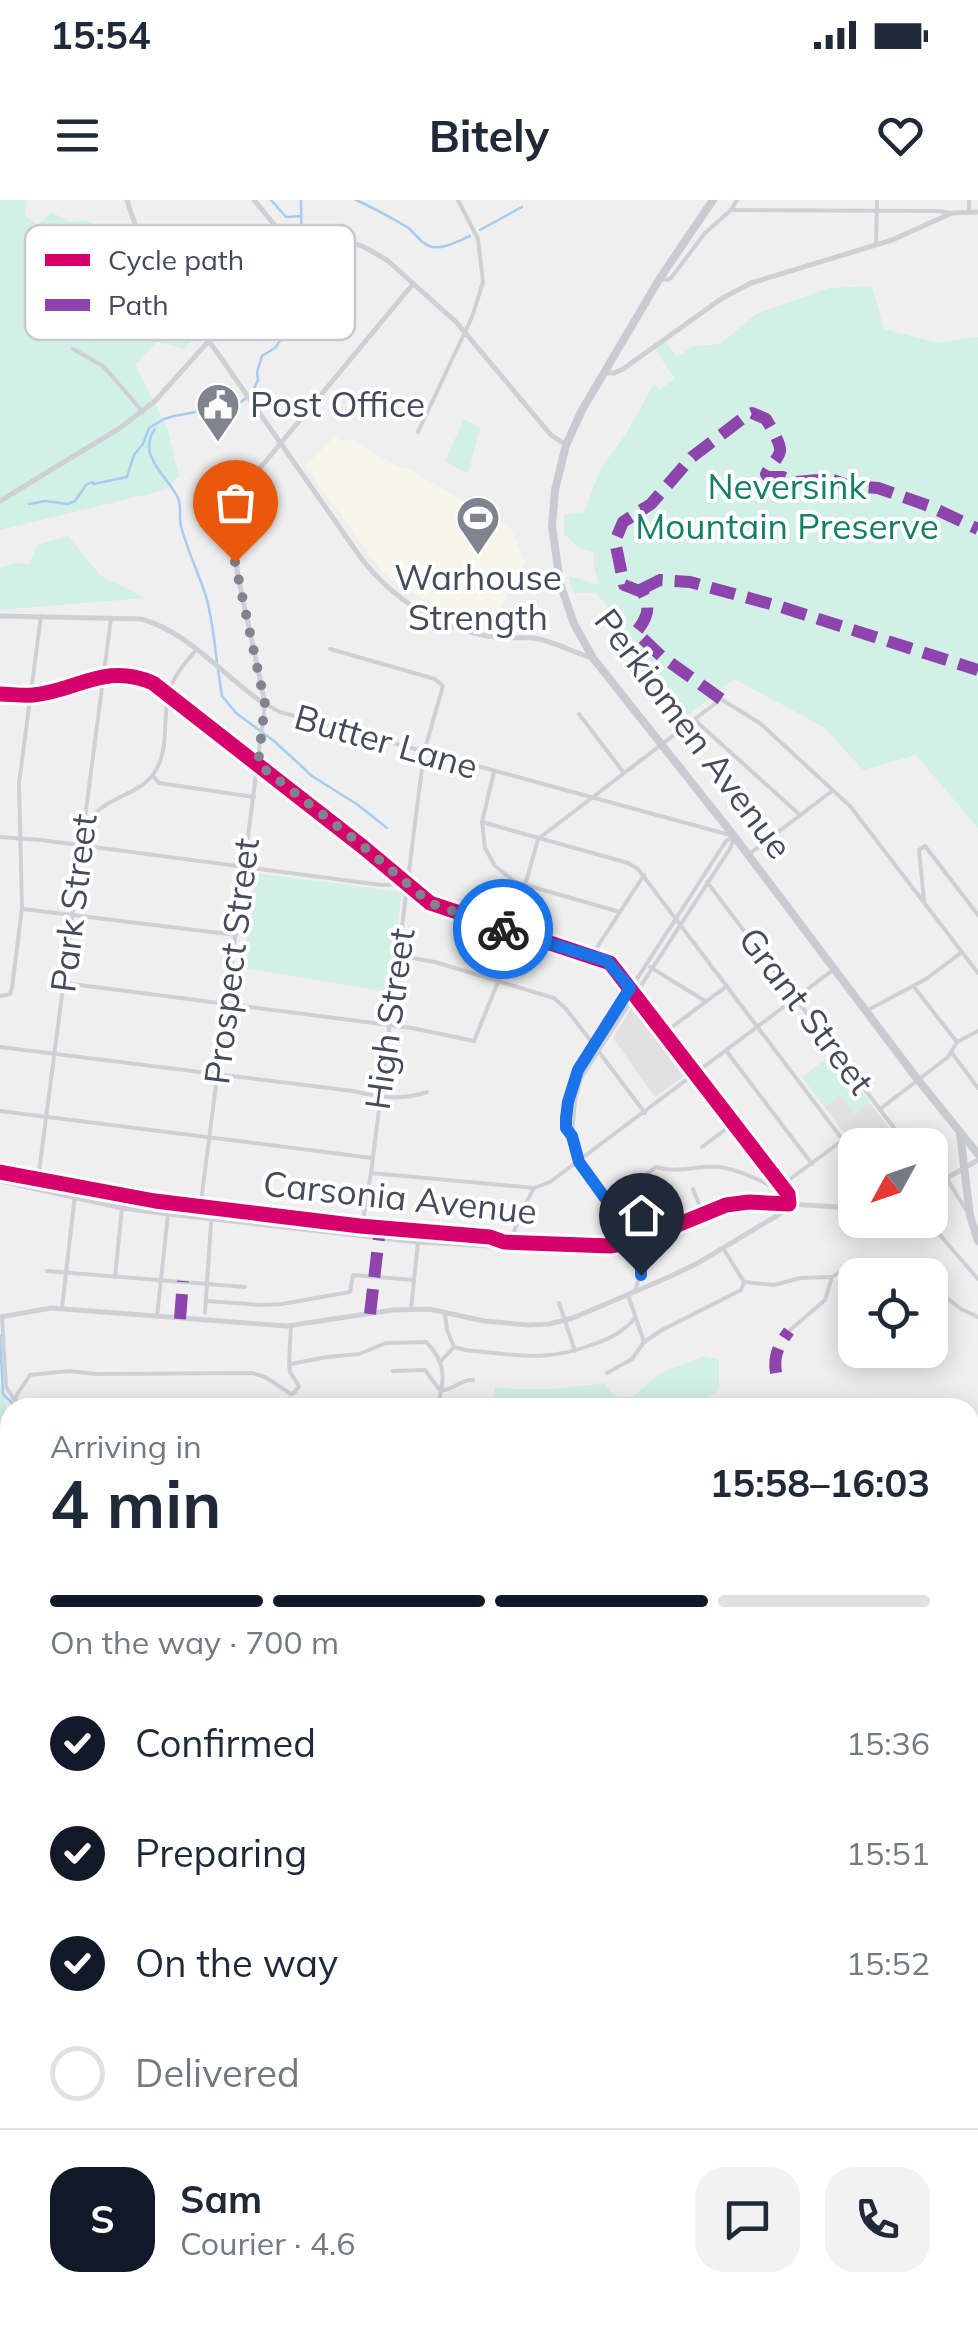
<!DOCTYPE html>
<html lang="en">
<head>
<meta charset="utf-8">
<style>
  :root { --surface:#fff; --page:#f2f2f3; --text:#1f2937; --muted:#747a83; --line:#e0e1e3; --accent:#111827 }
  body { margin:0; font-family:Mulish,sans-serif; background:var(--page); color:var(--text); height:100vh; display:flex; flex-direction:column; font-size:38px; white-space:nowrap }
  * { box-sizing:border-box; margin:0 }
  p { font-size:32px; color:var(--muted) }
  .icon { flex:none; width:55px; height:55px; fill:none; stroke:currentColor; stroke-width:2; stroke-linecap:round; stroke-linejoin:round }
  .map { position:relative; flex:1; overflow:hidden }
  .drawer { position:absolute; left:0px; top:1198px; width:980px; height:932px; display:flex; flex-direction:column; background:var(--surface); border-radius:30px 30px 0 0; box-shadow:0 5px 25px #0003 }
  .drawer>* { flex:none }
  .needle { width:65px; rotate:230deg }
  .fabs { position:absolute; left:838px; top:928px; display:grid; gap:20px }
  .fabs a { display:grid; place-items:center; width:110px; height:110px; border-radius:20px; background:var(--surface); box-shadow:0 5px 25px #0003; font-size:50px }
  .pin { position:absolute; display:grid; place-items:center; width:85px; height:85px; color:#fff; margin:-102px -42px; border-radius:50% 50% 50% 0; rotate:-45deg; box-shadow:0 0 10px #0007 }
  .pin .icon { rotate:45deg }
  .courier { position:absolute; display:grid; place-items:center; width:100px; height:100px; margin:-50px; border:8px solid #1a73e8; border-radius:50%; background:#fff; color:#222; box-shadow:0 2px 12px #0007 }
  .summary em { font-style:normal; font-weight:700 }
  .summary div { display:flex; flex-direction:column-reverse }
  .summary { display:flex; align-items:center; justify-content:space-between; height:170px; padding:0 50px }
  h1 { font-size:65px; font-weight:700; line-height:75px }
  .bar { display:grid; grid-template-columns:repeat(4,1fr); gap:15px 10px; align-content:center; height:120px; padding:0 50px }
  .bar i { height:12px; border-radius:8px; background:var(--line) }
  .bar .selected { background:var(--accent) }
  .bar p { grid-column:span 4 }
  .line { display:flex; align-items:center; gap:25px; padding:0 50px; border-top:2px solid var(--line) }
  .line div { flex:1 }
  .round { display:grid; place-items:center; flex:none; width:105px; height:105px; border-radius:30px; background:var(--page) }
  ol { padding:0 50px; list-style:none }
  li { display:flex; align-items:center; gap:30px; height:110px }
  li p { margin-inline-start:auto }
  li .icon { padding:10px; border-radius:50%; background:var(--accent); color:#fff; stroke-width:4 }
  li:last-child { color:var(--muted) }
  li i { width:55px; height:55px; border:5px solid var(--line); border-radius:50% }
  .status { display:flex; justify-content:space-between; align-items:center; height:70px; padding:0 50px; background:var(--surface); direction:ltr }
  .status svg { height:28px; fill:currentColor }
  header { display:flex; justify-content:space-between; align-items:center; height:130px; padding:0 50px; background:var(--surface); font-size:45px; font-weight:700 }
  .map>svg:first-child { display:block }
  .commercial { fill:#f7f6ea }
  .education { fill:#e1e1e1 }
  .green { fill:#d2f0e5 }
  .lines { fill:none; stroke-linecap:round; stroke-linejoin:round }
  .stream { stroke:#a5cdf0; stroke-width:2.5 }
  .minor { stroke:#cfd0d5; stroke-width:4 }
  .tertiary { stroke:#cfd0d5; stroke-width:5 }
  .secondary { stroke:#ced0d5; stroke-width:5 }
  .primary { stroke:#c9cbd0; stroke-width:8 }
  .quiet { stroke:#8e44ad; stroke-width:12; stroke-dasharray:25 12; stroke-linecap:butt }
  .cycleway-casing { stroke:#fff; stroke-width:21 }
  .cycleway { stroke:#d6006c; stroke-width:15 }
  .done { stroke:#81848f; stroke-width:10; stroke-dasharray:0 18 }
  .route { stroke:#1a73e8; stroke-width:12 }
  .labels { text-anchor:middle; stroke-width:8; stroke-linejoin:round; paint-order:stroke }
  .poi-label { font-size:35px; fill:#454b5c; stroke:#fff; text-anchor:start }
  .park-label { font-size:35px; fill:#128166; stroke:#fff }
  .street-label { font-size:35px; fill:#454b5c; stroke:#fff }
  .key { fill:#fff; stroke:#c7c9ce; stroke-width:2.5 }
  .key-label { font-size:28px; fill:#454b5c }
</style>
</head>
<body>
<div class="status"><b>15:54</b><svg viewBox="0 0 49 12"><path d="M0 12V9h3v3zM5 12V6h3v6zM10 12V3h3v9zM15 12V0h3v12zM26 1h20v11H26zM47 4h2v5h-2z"/></svg></div>
<header><svg class="icon" aria-label="menu" viewBox="0 0 24 24"><path d="M4 6h16M4 12h16M4 18h16"/></svg>Bitely<svg class="icon" aria-label="heart" viewBox="0 0 24 24"><path d="M12 20l-8-8c-3-5 5-10 8-4 3-6 11-1 8 4z"/></svg></header>
<div class="map">
<svg width="978" height="2129" viewBox="0 0 978 2129">
  <rect width="100%" height="100%" fill="#f0efef"/>
  <polygon class="commercial" points="335,236 339,240 353,241 402,269 407,268 511,329 525,362 495,418 488,423 478,424 457,420 391,379 381,370 305,266"/>
  <g class="education">
    <polygon points="635,802 689,872 655,897 613,838"/>
    <polygon points="833,854 902,945 855,945 855,947 802,877"/>
  </g>
  <g class="green">
    <polygon points="0,0 27,0 25,16 38,25 52,12 70,22 86,20 105,33 94,56 109,65 121,51 137,60 161,94 152,112 194,139 184,149 157,142 135,164 167,227 179,276 165,290 0,330"/>
    <polygon points="872,86 884,129 938,143 978,137 978,628 916,555 863,570 824,527 734,479 678,523 636,473 632,465 634,453 617,434 615,422 604,402 595,393 575,393 570,386 569,376 599,385 594,367 594,352 579,348 564,334 564,315 584,312 601,268 624,237 654,184 659,190 675,179 654,148 665,141 677,157 693,146 720,144 756,114 829,88"/>
    <polygon points="464,219 480,228 468,274 445,261"/>
    <polygon points="68,336 101,376 146,398 0,410 0,368 16,363 30,364 37,345"/>
    <polygon points="255,673 402,692 389,792 243,768"/>
    <polygon points="833,854 870,903 854,915 840,896 825,907 802,877"/>
    <path d="M704 1156 719 1160V1188L699 1207 518 1208 493 1204 495 1187C533 1191 567 1189 604 1183L614 1196 633 1197 660 1173Z"/>
    <polygon points="0,1182 10,1223 10,1539 0,1546"/>
    <polygon points="978,1222 978,1470 970,1467 970,1224"/>
    <polygon points="970,1688 978,1690 978,2129 0,2129 0,1882 5,1871 10,1868 10,2120 970,2120"/>
  </g>
  <g class="lines">
    <g class="stream">
      <polyline points="271,0 286,17 301,16"/>
      <path d="M356 0C374 8 390 17 407 27 416 33 420 44 432 47 445 49 458 41 470 36"/>
      <polyline points="480,30 522,7"/>
      <path d="M155 229C137 255 165 274 177 296 183 305 178 316 181 326 187 349 197 370 205 393 212 415 214 440 217 462"/>
      <polyline points="29,304 45,301 68,304 75,301 86,285 92,282 94,284 127,277 134,255 143,244 149,228 164,219 174,216 207,210 223,210 236,206 252,193 258,180 257,172 262,156 275,148 292,123 302,78 301,0"/>
      <polyline points="218,470 222,496 236,513 274,541 312,576 358,605 387,628"/>
      <polyline points="0,1136 3,1194 17,1208"/>
      <polyline points="970,1441 978,1441"/>
      <polyline points="0,1449 10,1428"/>
      <polyline points="656,2120 664,2129"/>
    </g>
    <g class="minor">
      <polyline points="969,0 969,11"/>
      <polyline points="731,10 937,11 951,13"/>
      <polyline points="876,45 877,0"/>
      <polyline points="660,78 667,80 671,78 705,33 731,10 737,0"/>
      <polyline points="73,149 103,166 143,212"/>
      <polyline points="418,232 472,117 483,82 478,39 458,0"/>
      <polyline points="330,449 435,479 443,486 424,552 371,973 363,1020 360,1026"/>
      <path d="M0 494C10 494 22 496 33 495 77 491 105 462 153 483L363 647 430 703 610 763 788 994 789 1004"/>
      <polyline points="579,514 624,573"/>
      <polyline points="696,521 800,615"/>
      <polyline points="494,572 482,622 485,648 495,666 515,682 620,712"/>
      <polyline points="153,576 159,583 254,597"/>
      <polyline points="482,622 628,663 638,669 855,956"/>
      <path d="M86 624C105 595 138 597 154 573 171 549 161 516 170 489 175 474 186 462 196 450"/>
      <polyline points="0,637 41,640 381,685 407,684"/>
      <polyline points="748,655 832,591"/>
      <polyline points="707,682 907,945"/>
      <polyline points="924,701 919,650 925,646 978,715"/>
      <polyline points="23,709 236,735"/>
      <polyline points="592,755 644,675"/>
      <polyline points="401,756 435,762 554,798 566,809 594,845"/>
      <polyline points="650,767 705,801"/>
      <polyline points="64,783 412,828 474,841 498,782 538,639 721,499 761,524 850,606 978,773"/>
      <polyline points="914,787 957,842"/>
      <polyline points="0,796 10,794 12,788 22,708 19,583 41,416"/>
      <polyline points="868,810 926,779 962,752"/>
      <polyline points="664,833 727,786"/>
      <path d="M0 847 353 891C378 897 402 901 427 892"/>
      <polyline points="599,852 645,913"/>
      <polyline points="727,852 812,964"/>
      <polyline points="952,853 978,888"/>
      <polyline points="880,909 948,857 957,842 978,831"/>
      <polyline points="0,911 372,958"/>
      <polyline points="572,935 575,901 581,878 731,647 733,640"/>
      <polyline points="702,947 734,923"/>
      <polyline points="371,973 534,988 550,982 833,770"/>
      <polyline points="947,979 968,1013"/>
      <polyline points="782,985 843,940"/>
      <polyline points="37,987 111,418"/>
      <polyline points="693,989 703,1014"/>
      <polyline points="661,990 677,1025"/>
      <path d="M609 1002 656 967C677 974 697 965 719 967 742 970 766 984 787 993"/>
      <polyline points="199,1017 265,504 280,512 730,635"/>
      <polyline points="927,1020 978,1079"/>
      <polyline points="510,1043 521,1012 534,988"/>
      <polyline points="723,1048 744,1082"/>
      <polyline points="47,1071 245,1087"/>
      <polyline points="115,1077 122,1008"/>
      <polyline points="744,1082 774,1085 800,1078 832,1077"/>
      <polyline points="930,1085 961,1109 978,1117"/>
      <polyline points="635,1092 642,1067 641,1048 579,962 572,935 567,928 567,901 582,864 726,641 734,636"/>
      <polyline points="206,1101 262,1105 282,1104 350,1092 353,1075 414,1080"/>
      <polyline points="559,1103 575,1151"/>
      <polyline points="62,1108 76,986"/>
      <polyline points="411,1109 418,1042"/>
      <polyline points="205,1113 212,1008"/>
      <polyline points="445,1114 447,1130 454,1147"/>
      <polyline points="2,1117 6,1187 14,1199 27,1208"/>
      <polyline points="157,1117 168,1014"/>
      <path d="M789 1131 825 1100 832 1077C856 1060 888 1065 914 1075"/>
      <polyline points="644,1142 662,1130 741,1090 744,1082"/>
      <path d="M454 1147 465 1150C516 1155 547 1163 597 1143 613 1137 624 1131 636 1117"/>
      <polyline points="441,1161 454,1147"/>
      <path d="M291 1164 327 1157 359 1154 386 1143 426 1142C447 1162 445 1181 437 1208"/>
      <polyline points="393,1171 425,1170 439,1189 442,1190"/>
      <polyline points="607,1173 632,1159 644,1142 628,1095"/>
      <path d="M442 1190C453 1191 460 1179 473 1180"/>
      <polyline points="14,1199 30,1175 69,1171 96,1174 252,1173 265,1177 291,1194 294,1193 299,1186 290,1172 289,1164 291,1125"/>
      <polyline points="789,1208 796,1204 804,1208"/>
      <polyline points="970,1406 978,1406"/>
      <polyline points="970,1414 978,1414"/>
      <polyline points="970,1435 978,1434"/>
      <polyline points="970,1534 977,1520"/>
      <polyline points="970,1538 978,1549"/>
      <polyline points="970,1631 978,1642"/>
      <polyline points="970,1748 978,1753"/>
      <polyline points="0,1787 10,1787"/>
      <polyline points="970,1942 978,1952"/>
      <polyline points="970,1957 978,1954"/>
      <polyline points="970,1980 978,1977"/>
      <polyline points="50,2129 57,2120"/>
      <polyline points="681,2129 685,2120"/>
    </g>
    <g class="tertiary">
      <polyline points="254,0 283,35 318,36 346,40 364,47 387,60 456,122 551,235 566,245"/>
      <polyline points="604,173 614,173 623,169 721,99 751,83 892,40 952,13 978,12"/>
      <polyline points="0,301 120,228 155,201 268,75 273,65 283,35"/>
      <path d="M0 416 141 419C187 431 224 476 263 503"/>
      <path d="M265 504C259 474 253 444 246 414 235 364 223 317 256 273L413 84"/>
      <polyline points="0,972 155,1001 360,1026 490,1037 504,1042 610,1046 638,1041 726,1005 749,1002 788,1004"/>
      <polyline points="0,981 122,1008 168,1014 418,1042 489,1046 501,1043"/>
      <polyline points="0,1638 10,1640"/>
      <polyline points="970,1685 978,1687"/>
    </g>
    <g class="secondary">
      <path d="M127 0C142 56 183 105 216 151 264 220 313 289 361 358 394 401 440 429 494 437 507 439 520 437 533 438 555 441 573 453 593 458"/>
      <polyline points="930,988 978,960"/>
      <polyline points="0,1117 51,1108 287,1126 393,1110 429,1109 484,1121 528,1125 549,1124 573,1118 669,1077 698,1063 783,1012 789,1004 855,1008"/>
    </g>
    <g class="primary">
      <polyline points="713,0 660,78 582,210 566,245 555,290 552,326 560,383 574,424 593,458 734,636 918,880 978,954"/>
      <polyline points="960,933 970,1016 978,1041"/>
    </g>
    <g class="quiet">
      <polyline points="640,390 660,380 690,382 778,406 978,470"/>
      <path d="M721 499 661 456 636 432C647 419 652 407 642 392L624 385 615 341 623 322 651 304 692 257 747 215 752 213 766 219C770 226 781 243 780 251 779 258 769 267 766 274L768 277H783L795 282 830 279 850 286 878 288 929 306 978 329"/>
      <polyline points="370,1114 379,1037"/>
      <polyline points="180,1119 183,1081"/>
      <path d="M776 1173C773 1155 779 1145 789 1131"/>
      <polyline points="970,1332 978,1331"/>
      <polyline points="970,2009 978,1992"/>
      <polyline points="166,2120 171,2129"/>
      <polyline points="85,2129 97,2120"/>
      <polyline points="145,2129 150,2120"/>
      <polyline points="219,2129 227,2120"/>
      <polyline points="285,2129 291,2120"/>
      <polyline points="353,2129 356,2120"/>
      <polyline points="436,2129 439,2120"/>
      <polyline points="596,2129 600,2120"/>
      <polyline points="847,2129 854,2120"/>
      <polyline points="967,2129 978,2109"/>
    </g>
    <defs>
      <path id="cycleway" d="M0 494C10 494 22 496 33 495 77 491 105 462 153 483L363 647 430 703 610 763 788 994 789 1004 749 1002 726 1005 638 1041 610 1046 504 1042 490 1037 360 1026 155 1001 0 972"/>
    </defs>
    <use href="#cycleway" class="cycleway-casing"/>
    <use href="#cycleway" class="cycleway"/>
  </g>
  <g class="lines">
    <polyline class="done" points="235,362 265,504 258,564 364,647 430,703 503,729"/>
    <polyline class="route" points="503,729 607,761 630,788 578,870 568,902 566,918 566,928 572,936 579,962 641,1048 641,1075"/>
  </g>
  <defs>
    <symbol id="civic-pin" viewBox="-11 -11 22 30"><path d="M0 17L-7.5 6A9.5 9.5 0 1 1 7.5 6Z" fill="#81848f" stroke="#fff"/><path d="M-.6-6.5H3V-4.5H.6V-3L4-1V1h2V6H-6V1h2V-1L-.6-3ZM-1.2 2.5V6h2.4V2.5Z" fill="#fff"/></symbol>
    <symbol id="stadium-pin" viewBox="-11 -11 22 30"><path d="M0 17L-7.5 6A9.5 9.5 0 1 1 7.5 6Z" fill="#81848f" stroke="#fff"/><path d="M0-5a6.5 5 0 1 0 0 10a6.5 5 0 1 0 0-10ZM-3.5-1.8h7v3.6h-7Z" fill="#fff"/></symbol>
  </defs>
  <g fill-rule="evenodd">
    <use href="#civic-pin" x="193" y="180" width="50" height="68"/>
    <use href="#stadium-pin" x="453" y="293" width="50" height="68"/>
  </g>
  <g class="labels">
    <g class="poi-label">
      <text x="250" y="217">Post Office</text>
      <text x="478" y="390" text-anchor="middle">Warhouse<tspan x="478" dy="40">Strength</tspan></text>
    </g>
    <g class="park-label">
      <text x="787" y="299">Neversink<tspan x="787" dy="40">Mountain Preserve</tspan></text>
    </g>
    <g class="street-label">
      <text transform="translate(693 534) rotate(53)" y="12">Perkiomen Avenue</text>
      <text transform="translate(386 542) rotate(16)" y="12">Butter Lane</text>
      <text transform="translate(74 703) rotate(-83)" y="12">Park Street</text>
      <text transform="translate(232 761) rotate(-83)" y="12">Prospect Street</text>
      <text transform="translate(806 811) rotate(53)" y="12">Grant Street</text>
      <text transform="translate(390 819) rotate(-82)" y="12">High Street</text>
      <text transform="translate(400 998) rotate(6)" y="12">Carsonia Avenue</text>
    </g>
  </g>
  <rect x="25" y="25" width="330" height="115" rx="15" class="key"/>
  <rect x="45" y="54" width="45" height="12" fill="#d6006c"/>
  <rect x="45" y="99" width="45" height="12" fill="#8e44ad"/>
  <g class="key-label">
    <text x="108" y="70">Cycle path</text>
    <text x="108" y="115">Path</text>
  </g>
</svg>
<div class="fabs">
<a><svg class="needle" viewBox="-14 -14 28 28"><path d="M0-13l5 13h-10z" fill="#e53935"/><path d="M0 13l5-13h-10z" fill="#747a83"/></svg></a>
<a><svg class="icon" aria-label="locate" viewBox="0 0 24 24"><circle cx="12" cy="12" r="6"/><path d="M12 2v4M12 18v4M2 12h4M18 12h4"/></svg></a>
</div>
<div class="pin" style="left:235px;top:362px;background:#ea580c"><svg class="icon" aria-label="bag" viewBox="0 0 24 24"><path d="M5 8h14l-1 12H6zM9 8a3 3 0 0 1 6 0"/></svg></div>
<div class="pin" style="left:641px;top:1075px;background:#1f2937"><svg class="icon" aria-label="home" viewBox="0 0 24 24"><path d="M3 11l9-7 9 7M6 9v11h12V9"/></svg></div>
<div class="courier" style="left:503px;top:729px"><svg class="icon" aria-label="bike" viewBox="0 0 24 24"><circle cx="6" cy="16" r="4"/><circle cx="18" cy="16" r="4"/><path d="M6 16l4-8h5l3 8M10 8l3 8H6M13 5h3"/></svg></div>
<section class="drawer">
<div class="summary"><div><h1>4 min</h1><p>Arriving in</p></div><em>15:58–16:03</em></div>
<div class="bar"><i class="selected"></i><i class="selected"></i><i class="selected"></i><i></i><p>On the way · 700 m</p></div>
<ol>
<li><svg class="icon" aria-label="check" viewBox="0 0 24 24"><path d="M5 12l5 5 9-10"/></svg>Confirmed<p>15:36</p></li>
<li><svg class="icon" aria-label="check" viewBox="0 0 24 24"><path d="M5 12l5 5 9-10"/></svg>Preparing<p>15:51</p></li>
<li><svg class="icon" aria-label="check" viewBox="0 0 24 24"><path d="M5 12l5 5 9-10"/></svg>On the way<p>15:52</p></li>
<li><i></i>Delivered</li>
</ol>
<div class="line" style="height:180px"><b class="round" style="background:var(--accent);color:#fff">S</b><div><b>Sam</b><p>Courier · 4.6</p></div><a class="round"><svg class="icon" aria-label="chat" viewBox="0 0 24 24"><path d="M4 5h16v11H9l-5 4z"/></svg></a><a class="round"><svg class="icon" aria-label="phone" viewBox="0 0 24 24"><path d="M5 4h4l2 5-3 2q2 4 5 5l2-3 5 2v4C11 20 4 13 5 4z"/></svg></a></div>
</section>
</div>
</body>
</html>
